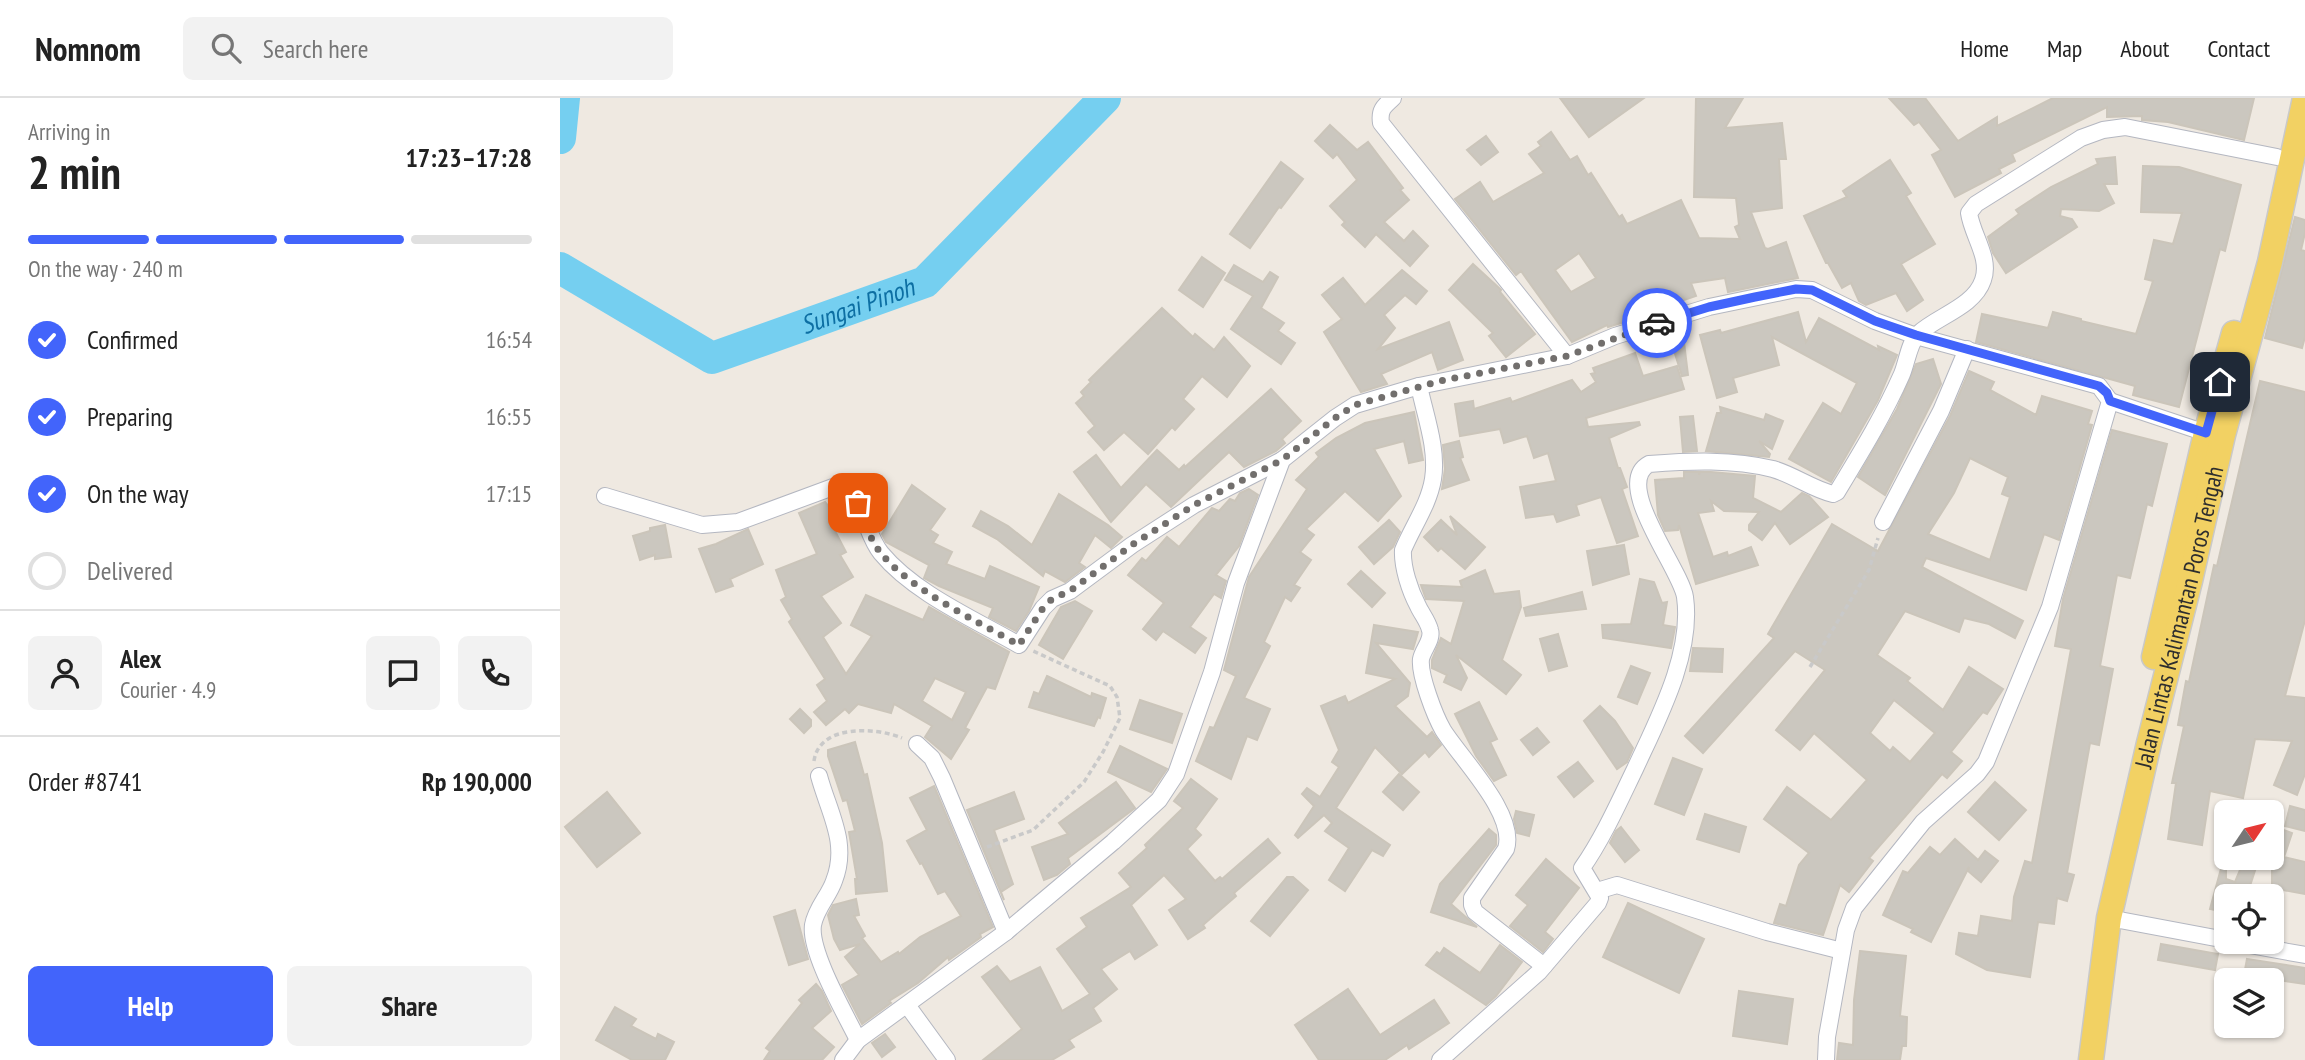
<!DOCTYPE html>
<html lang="en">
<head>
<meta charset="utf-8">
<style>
  :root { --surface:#fff; --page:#f2f2f2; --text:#222; --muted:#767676; --line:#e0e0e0; --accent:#4264fb }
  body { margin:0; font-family:"PT Sans Narrow",sans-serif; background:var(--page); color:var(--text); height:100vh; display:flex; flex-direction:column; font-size:26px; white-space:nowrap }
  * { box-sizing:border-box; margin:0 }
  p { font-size:23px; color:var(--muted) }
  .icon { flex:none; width:38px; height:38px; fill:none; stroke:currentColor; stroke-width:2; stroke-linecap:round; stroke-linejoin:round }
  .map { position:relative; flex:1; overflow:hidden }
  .panel { display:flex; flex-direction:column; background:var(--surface); width:560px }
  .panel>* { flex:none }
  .needle { width:46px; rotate:55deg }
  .fabs { position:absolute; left:1654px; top:702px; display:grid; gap:14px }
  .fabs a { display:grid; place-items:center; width:70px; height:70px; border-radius:10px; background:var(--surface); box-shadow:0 2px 5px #0004; font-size:35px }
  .pin { position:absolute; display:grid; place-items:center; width:60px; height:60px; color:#fff; margin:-30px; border-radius:14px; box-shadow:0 4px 10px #0006 }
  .courier { position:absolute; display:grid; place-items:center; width:70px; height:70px; margin:-35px; border:5px solid #4264fb; border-radius:50%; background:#fff; color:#222; box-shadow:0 2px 9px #0007 }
  .head em { font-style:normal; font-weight:700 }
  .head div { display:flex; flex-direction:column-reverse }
  .head { display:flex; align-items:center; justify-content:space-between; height:119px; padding:0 28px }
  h1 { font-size:46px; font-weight:700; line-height:52px }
  .bar { display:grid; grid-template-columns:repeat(4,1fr); gap:10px 7px; align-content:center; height:84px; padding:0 28px }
  .bar i { height:9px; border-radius:5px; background:var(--line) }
  .bar .active { background:var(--accent) }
  .bar p { grid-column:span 4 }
  .line { display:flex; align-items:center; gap:18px; padding:0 28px; border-top:2px solid var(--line) }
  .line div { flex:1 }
  .round { display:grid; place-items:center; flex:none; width:74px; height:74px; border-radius:10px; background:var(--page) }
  ol { padding:0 28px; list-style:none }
  li { display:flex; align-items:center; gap:21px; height:77px }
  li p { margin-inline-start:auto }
  li .icon { padding:7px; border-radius:50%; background:var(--accent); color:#fff; stroke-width:4 }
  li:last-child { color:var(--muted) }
  li i { width:38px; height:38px; border:4px solid var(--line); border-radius:50% }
  .cta { display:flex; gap:14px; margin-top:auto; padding:14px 28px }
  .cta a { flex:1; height:80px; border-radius:10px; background:var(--accent); color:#fff; font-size:28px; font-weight:700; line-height:80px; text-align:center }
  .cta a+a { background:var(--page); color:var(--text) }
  header { display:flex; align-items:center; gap:42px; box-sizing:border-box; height:98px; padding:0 35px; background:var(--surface); border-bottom:2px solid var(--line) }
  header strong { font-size:33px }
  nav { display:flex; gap:38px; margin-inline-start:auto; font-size:24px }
  .search { width:490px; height:63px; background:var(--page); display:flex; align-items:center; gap:18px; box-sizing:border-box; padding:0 24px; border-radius:10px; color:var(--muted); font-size:26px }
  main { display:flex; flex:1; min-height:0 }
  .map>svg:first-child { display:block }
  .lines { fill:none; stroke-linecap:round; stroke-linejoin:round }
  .river { stroke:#75cff0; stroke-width:32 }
  .building { fill:#cbc7bf; stroke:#cbc5ba; stroke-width:2; fill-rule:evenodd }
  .street-casing { stroke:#b4b7c1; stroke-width:18 }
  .primary-casing { stroke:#c9c9c9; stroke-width:27 }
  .path { stroke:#c9c9c9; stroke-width:3.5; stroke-dasharray:5 3.5; stroke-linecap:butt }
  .street { stroke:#fff; stroke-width:16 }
  .primary { stroke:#f2d163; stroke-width:24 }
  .done { stroke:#726f6d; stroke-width:7; stroke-dasharray:0 12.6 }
  .route { stroke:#4264fb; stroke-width:9 }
  .labels { text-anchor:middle; stroke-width:5; stroke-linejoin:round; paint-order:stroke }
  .street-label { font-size:24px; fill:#2e2e2e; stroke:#fff }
  .water-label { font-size:26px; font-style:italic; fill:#0d6fa3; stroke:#fff }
</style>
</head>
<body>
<header>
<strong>Nomnom</strong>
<div class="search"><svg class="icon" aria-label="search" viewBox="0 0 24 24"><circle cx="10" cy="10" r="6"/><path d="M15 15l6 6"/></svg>Search here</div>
<nav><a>Home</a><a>Map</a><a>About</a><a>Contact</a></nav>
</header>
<main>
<section class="panel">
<div class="head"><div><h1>2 min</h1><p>Arriving in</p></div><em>17:23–17:28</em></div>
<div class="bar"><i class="active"></i><i class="active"></i><i class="active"></i><i></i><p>On the way · 240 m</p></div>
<ol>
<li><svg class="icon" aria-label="check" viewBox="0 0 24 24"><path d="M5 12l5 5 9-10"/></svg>Confirmed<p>16:54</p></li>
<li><svg class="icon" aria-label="check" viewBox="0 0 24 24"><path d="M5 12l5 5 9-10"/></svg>Preparing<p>16:55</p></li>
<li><svg class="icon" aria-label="check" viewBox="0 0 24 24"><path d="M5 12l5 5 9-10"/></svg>On the way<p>17:15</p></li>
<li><i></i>Delivered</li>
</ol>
<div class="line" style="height:126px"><a class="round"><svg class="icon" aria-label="person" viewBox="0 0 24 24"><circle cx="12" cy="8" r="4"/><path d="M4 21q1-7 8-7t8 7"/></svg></a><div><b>Alex</b><p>Courier · 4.9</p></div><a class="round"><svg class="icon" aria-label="chat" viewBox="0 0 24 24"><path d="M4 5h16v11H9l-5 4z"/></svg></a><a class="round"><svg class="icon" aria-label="phone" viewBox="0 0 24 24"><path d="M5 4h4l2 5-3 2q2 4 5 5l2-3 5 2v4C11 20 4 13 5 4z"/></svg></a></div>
<div class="line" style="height:91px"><div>Order #8741</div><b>Rp 190,000</b></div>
<div class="cta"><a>Help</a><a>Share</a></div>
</section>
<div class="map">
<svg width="1745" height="962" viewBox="0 0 1745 962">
  <rect width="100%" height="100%" fill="#efe9e1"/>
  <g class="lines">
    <g class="river">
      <polyline points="0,40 4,0"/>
      <path id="s1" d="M0 170 152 260 365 184 545 0"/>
    </g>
  </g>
  <g class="building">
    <polygon points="1000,0 1084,0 1029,39"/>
    <path d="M1136 0H1183L1165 30 1222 25 1226 61H1219L1222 110 1191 114 1205 150 1208 151 1226 144 1238 180 1168 194 1165 180 1131 185 1136 198 1115 205 1116 208 1048 229 1047 227 1012 244 961 173 956 177 895 101 920 84 933 104 984 75 969 56 981 48 978 44 991 34 1010 62 1017 58 1028 77 1031 75 1059 119 1062 117 1067 126 1121 102 1139 140 1180 141 1175 129 1179 127 1176 100 1134 99ZM1019 155 1036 180 1011 194 995 172Z"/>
    <polygon points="1329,0 1365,0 1398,43 1437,19 1437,28 1493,0 1694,0 1684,42 1608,24 1582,22 1582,18 1547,19 1547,9 1452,56 1455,63 1439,71 1441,75 1395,99 1372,57 1381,52 1359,24 1354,27"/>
    <polygon points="770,27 797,52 808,44 843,90 840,92 849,102 824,124 844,143 853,133 868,148 850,168 816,136 805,149 782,127 785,124 770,108 797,82 777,56 773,60 755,43"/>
    <polygon points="926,38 938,54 921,67 907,52"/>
    <polygon points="1555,59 1557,86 1544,86 1554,105 1539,113 1501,111 1500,118 1512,121 1517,129 1446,175 1433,155 1428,139 1459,116 1456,112 1491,89 1538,66 1536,61"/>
    <polygon points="1330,62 1351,95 1346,98 1375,146 1341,166 1363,202 1347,213 1336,195 1306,207 1299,203 1291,185 1282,190 1268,165 1266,165 1244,118 1287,99 1283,93"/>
    <polygon points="721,64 743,81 721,110 719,109 690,150 670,136"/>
    <polygon points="1583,68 1619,69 1681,87 1665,153 1660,151 1619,309 1573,297 1575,288 1416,244 1422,216 1488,230 1493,214 1521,221 1521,223 1576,236 1593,183 1585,181 1594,142 1613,146 1622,115 1581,114"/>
    <polygon points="1735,119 1745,122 1745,135 1741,152 1745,153 1745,239 1742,250 1705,240"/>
    <polygon points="642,159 665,175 643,209 619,192"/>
    <polygon points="913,166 938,189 941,192 940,194 975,236 946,259 929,238 933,235 889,192"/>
    <polygon points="674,167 703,184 710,174 718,179 701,210 724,225 718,233 735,245 721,266 671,231 693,198 665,182"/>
    <polygon points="842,172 867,193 856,206 845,197 824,217 835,230 818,251 889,224 903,262 878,272 872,254 821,276 827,286 801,294 764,234 782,221 762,197 783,180 805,207"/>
    <polygon points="602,210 633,239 635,236 654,252 664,239 690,268 667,299 642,278 623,301 634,311 615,332 612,329 588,356 564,334 544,352 528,334 535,328 516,305 524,298 521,294 531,284 529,282"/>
    <polygon points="1238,214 1246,244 1259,220 1319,252 1318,248 1337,257 1318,302 1271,384 1229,361 1263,305 1281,316 1297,285 1212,239 1219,267 1173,280 1177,294 1157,300 1140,237 1160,232 1161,235"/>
    <polygon points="1122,228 1128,277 1122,278 1108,233"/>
    <polygon points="1075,255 1083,278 1117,268 1124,291 1026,320 1028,329 1079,324 1080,327 1049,340 1058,370 1060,370 1067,389 1062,391 1078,438 1057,445 1041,399 1016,407 1019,417 997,424 994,416 966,420 960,389 996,383 988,355 974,360 967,338 944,345 940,331 900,338 895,306 913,303 914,311 950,300 952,304 1012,282 1021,294 1036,284 1031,276 1035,275 1033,270"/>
    <polygon points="1373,261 1381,286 1325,397 1298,379 1337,311 1356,266"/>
    <path d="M1409 273 1434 284 1430 292 1476 317 1482 298 1532 313 1528 326 1532 327 1499 442 1484 436 1466 492 1366 460 1362 469 1463 523 1455 540 1429 526 1404 520 1399 534 1345 513 1317 557 1350 580 1347 583 1383 612 1409 569 1443 591 1427 616 1423 614 1391 654 1402 663 1387 680 1382 676 1309 760 1313 763 1289 794 1280 787 1263 837 1214 825 1220 806 1226 808 1239 767 1249 755 1204 721 1227 689 1271 722 1307 682 1254 635 1240 652 1216 632 1265 572 1235 553 1143 655 1125 638 1214 540 1208 536 1272 426 1318 453 1390 318ZM1410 360 1448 379 1442 396 1450 399 1430 462 1368 436 1394 395ZM1334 602 1375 635 1350 664 1333 649 1330 653 1310 635Z"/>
    <polygon points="1700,283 1745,294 1745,522 1725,598 1745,600 1745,676 1737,697 1714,687 1732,643 1695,641 1683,700 1650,693 1642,747 1608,741 1616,685 1612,685 1624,628 1618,627 1626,583 1629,584 1654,467 1657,468"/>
    <polygon points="711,291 741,323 722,341 725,345 716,353 684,369 669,354 611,409 586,386 551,424 514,374 536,357 561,390 597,352 619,372 624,367 625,369"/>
    <polygon points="1160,309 1204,322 1206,316 1223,323 1212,351 1199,343 1210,356 1209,359 1146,353 1157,315 1161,315"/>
    <polygon points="854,314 863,362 849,365 844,343 814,351 841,398 818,423 785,393 746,431 754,437 740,454 751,462 734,487 740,490 731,503 725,499 704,544 710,548 684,600 710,611 697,642 687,638 671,681 636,663 650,629 654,630 676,578 664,572 689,479 747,391 736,382 759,359 756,355 776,340 805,325"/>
    <polygon points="1133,318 1137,353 1123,354 1120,319"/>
    <polygon points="1552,332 1607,346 1592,408 1587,406 1570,480 1557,477 1540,568 1553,571 1539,647 1530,645 1507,775 1514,777 1507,803 1497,800 1494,826 1478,824 1470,879 1427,872 1396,856 1399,835 1418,838 1421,818 1452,823 1454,799 1465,763 1472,765 1511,551 1495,548 1503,501"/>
    <polygon points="899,343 903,359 900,360 909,382 882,391 885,371 883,347"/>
    <polygon points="1124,374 1139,374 1139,377 1140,374 1151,374 1195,378 1193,400 1221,414 1242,395 1249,398 1268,419 1230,446 1215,425 1202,442 1189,432 1189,427 1199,414 1164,413 1151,403 1154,413 1138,415 1153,459 1167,454 1168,458 1191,449 1198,467 1136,486 1119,427 1118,432 1105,433 1098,417 1095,382 1124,380"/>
    <polygon points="352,387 385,411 370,432 378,437 373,445 392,454 386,466 425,481 430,468 479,489 469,513 456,533 429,519 433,510 379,488 364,480 369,467 326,444 322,436"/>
    <polygon points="689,391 698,397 679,448 656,477 666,483 661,500 654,496 630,529 646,540 635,555 603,533 596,542 583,531 604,505 568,477 582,460 586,463 607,439 619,449 652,410 659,413 670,401 675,403 680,395"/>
    <polygon points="499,396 548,427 562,439 551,450 535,437 519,465 525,469 505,484 485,473 483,478 437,441 413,428 421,413 448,428 472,447"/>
    <path d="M265 404 286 430 275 433 286 454 280 457 293 479 261 498 281 525 263 539 286 576 312 538 291 527 306 497 363 522 369 509 449 554 435 591 427 589 405 630 409 632 391 661 365 639 372 628 334 606 331 615 298 606 289 615 285 611 266 627 254 614 267 603 257 587 265 581 229 524 232 521 221 502 226 499 216 472 257 456 239 415ZM375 580 406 594 392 622 362 603Z"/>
    <polygon points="890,418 925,449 905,471 881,450 878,453 864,439 881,422 897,437"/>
    <polygon points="829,422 840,434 833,449 814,466 799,449"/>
    <polygon points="105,427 111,459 95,461 95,457 80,462 73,438 90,433 90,430"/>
    <polygon points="188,431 203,466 170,481 173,488 156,494 139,451 156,446"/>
    <polygon points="1064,447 1069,476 1033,487 1027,453"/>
    <polygon points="925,472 934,496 959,493 961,509 942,562 961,577 946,596 896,557 907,580 901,592 884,584 887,577 872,570 872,562 881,540 891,546 904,503 866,501 861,487 902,489 900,483"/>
    <polygon points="801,473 825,495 812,509 788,486"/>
    <polygon points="1080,481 1094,484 1102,505 1107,504 1103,527 1115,529 1111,550 1043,540 1042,527 1071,526"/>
    <polygon points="1022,494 1026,511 966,518 964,510"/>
    <polygon points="515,503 532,513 503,561 479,547 501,509"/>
    <polygon points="814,527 858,534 853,551 816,545 850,585 848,598 835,608 867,639 872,634 881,647 869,659 865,654 842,676 815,649 776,710 830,747 823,758 812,752 785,793 769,782 789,750 765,733 772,725 764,717 738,740 735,737 754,708 742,696 747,690 760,699 779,669 772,664 779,652 761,608 785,598 788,605 835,581 806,575"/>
    <polygon points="998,536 1007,568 989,573 980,541"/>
    <polygon points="1133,550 1163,551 1162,574 1130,573"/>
    <polygon points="1071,568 1090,575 1077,606 1058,599"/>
    <polygon points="487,578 531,599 532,595 546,600 540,620 538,619 534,628 469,609 474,594 479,596"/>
    <polygon points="580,602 622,616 612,645 570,631"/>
    <polygon points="919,604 937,641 930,644 946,677 934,683 916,658 895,616"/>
    <polygon points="1040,608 1055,623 1073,650 1067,664 1057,671 1024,623"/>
    <polygon points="240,611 251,622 251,628 244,635 230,621"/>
    <polygon points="977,630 989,644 973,657 961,642"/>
    <polygon points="295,644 304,677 307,676 322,745 327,793 296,796 295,781 297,781 289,734 295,733 287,702 283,703 268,658 268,652"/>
    <polygon points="560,648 607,671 591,694 548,674"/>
    <polygon points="1113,660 1142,671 1124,717 1095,706"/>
    <polygon points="1018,664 1033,683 1014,699 998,679"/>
    <polygon points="839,676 859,694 843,712 823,694"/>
    <polygon points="631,681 657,701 635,731 641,737 627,751 655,783 660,779 662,781 708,741 720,755 674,795 676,798 643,827 645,830 628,841 609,812 626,801 604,777 571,807 597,847 575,861 570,853 541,871 557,891 533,910 541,923 509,942 514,949 492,962 423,962 462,931 422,879 437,868 450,884 480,869 502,913 530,896 497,851 527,829 521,820 571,789 559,775 587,750 585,747 623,710 614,703"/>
    <polygon points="556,684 575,710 508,760 510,766 497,777 484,782 472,749 508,736 499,725"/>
    <polygon points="1435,684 1466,712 1439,742 1408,714"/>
    <polygon points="374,688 433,829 420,836 421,839 389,862 388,859 358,885 329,903 331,905 302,926 282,887 299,877 285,859 300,846 280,852 274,841 268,817 273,807 296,801 299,817 294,818 305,838 302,840 321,864 338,854 339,856 360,839 401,818 385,793 378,796 362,765 360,766 347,743 367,732 350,700"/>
    <polygon points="47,694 80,735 37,769 5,729"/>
    <polygon points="454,694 464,721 434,732 453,786 441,794 444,802 407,712"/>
    <polygon points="1730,708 1745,712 1745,733 1725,728"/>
    <polygon points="956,713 974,717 969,738 957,735 954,721"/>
    <polygon points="1145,716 1186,729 1179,754 1137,741"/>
    <polygon points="1712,728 1732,735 1724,759 1745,764 1745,796 1712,790"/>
    <polygon points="1061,729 1079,752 1065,764 1050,745 1056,733"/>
    <polygon points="929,731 936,737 936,747 891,806 917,829 871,814 880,786"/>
    <polygon points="1395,741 1418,762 1425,753 1438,763 1421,784 1408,773 1409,769 1371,844 1351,834 1353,831 1323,817 1343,773 1348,775 1370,749 1380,757"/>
    <polygon points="1685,760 1699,760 1689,791 1681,789 1679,798 1666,798 1666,814 1650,811 1662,767 1666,767 1666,781 1675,784"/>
    <polygon points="986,761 1019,790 985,834 993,841 983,854 950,828 968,807 956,797"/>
    <polygon points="727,779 733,779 748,792 710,838 691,823"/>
    <polygon points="1068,805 1144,841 1119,895 1043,859"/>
    <polygon points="235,812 248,861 229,867 214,819"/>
    <polygon points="1601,846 1658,856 1655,872 1598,862"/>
    <polygon points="940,847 962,864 936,898 926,907 866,867 877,854 880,856 884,850 920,875"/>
    <polygon points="1300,853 1346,858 1340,918 1347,919 1346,948 1342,948 1340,962 1277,962 1279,945 1293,947 1294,902"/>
    <polygon points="1687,861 1745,870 1745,886 1684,877"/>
    <polygon points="256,886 262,893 271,913 252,930 274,949 262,962 204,962 210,953 206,950 242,905 239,902"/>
    <polygon points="788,891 820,937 874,902 889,925 849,951 847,947 825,962 759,962 735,927"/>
    <polygon points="1179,893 1233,901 1227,946 1173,938"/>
    <polygon points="55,909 76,921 71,928 96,941 98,936 114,944 105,962 72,962 36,942"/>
    <polygon points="325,936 335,949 322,959 312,945"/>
  </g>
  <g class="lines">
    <defs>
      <g id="street">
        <path d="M833 0C824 8 819 12 821 25L1007 258"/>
        <path d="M859 288C865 317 878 351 873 381 869 406 853 428 843 452 842 469 850 493 858 508 861 515 868 523 870 532 873 542 863 551 861 561 859 577 875 618 883 632 901 661 957 716 946 751L912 800V807L915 814 984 868"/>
        <polyline points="1550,303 1646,335"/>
        <path d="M45 398 142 427 178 424 273 389C305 395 303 433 321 455 354 495 414 521 459 547L483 510 492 501 510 493 572 447 634 407 722 362"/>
        <polyline points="1323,424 1381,313 1407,251"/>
        <polyline points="357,646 372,660 382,680 446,834"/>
        <path d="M259 678C269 715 289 745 274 783 269 798 256 810 253 827 249 854 286 917 298 942"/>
        <polyline points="1037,793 1057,787 1207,834 1282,853"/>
        <polyline points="1549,820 1666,842"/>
        <polyline points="1673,844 1745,857"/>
        <polyline points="347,907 387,962"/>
        <polyline points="283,962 298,942 446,834 553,744 599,702 616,676 652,574 676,485 722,362 775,320 795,307 859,288 1007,258 1055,238 1149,209 1236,191 1252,192 1315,223 1356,238 1539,288 1550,303 1490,509 1426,664 1417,676 1363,724 1294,810 1286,832 1267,939 1266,962"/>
        <path d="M880 962 979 874 1038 805 1040 800 1022 770C1043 740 1059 704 1075 671 1098 621 1133 556 1125 499 1121 471 1052 386 1089 366 1130 363 1172 361 1213 371 1234 377 1252 391 1273 396L1277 394C1300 356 1324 317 1342 276 1347 264 1349 245 1358 236 1377 218 1414 209 1423 182 1431 160 1412 137 1409 115L1416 106 1521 40 1543 32 1565 29 1717 59"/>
      </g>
      <g id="primary">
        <polyline points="1594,559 1646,335 1674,235"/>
        <path id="s2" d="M1531 962 1549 820 1589 645 1630 483 1663 337 1710 164 1745 0"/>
      </g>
    </defs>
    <use href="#street" class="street-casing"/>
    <use href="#primary" class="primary-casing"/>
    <g class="path">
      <polyline points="1250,569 1309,472 1318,440"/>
      <path d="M254 663C259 626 316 629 342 640"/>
      <polyline points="427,749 473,732 524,684 543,654 560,620 557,599 550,588 473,553"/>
    </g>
    <use href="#street" class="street"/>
    <use href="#primary" class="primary"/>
  </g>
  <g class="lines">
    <path class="done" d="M298 405C303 422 310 441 320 454 350 492 417 523 459 547L483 510 492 501 510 493 572 447 634 407 722 362 775 320 795 307 880 283 1007 258 1097 225"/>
    <polyline class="route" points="1097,225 1149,209 1195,199 1236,191 1252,192 1315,223 1356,237 1539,288 1547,295 1550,303 1646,335 1660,284"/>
  </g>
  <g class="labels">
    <g class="street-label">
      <text dy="8" stroke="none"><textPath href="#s2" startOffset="452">Jalan Lintas Kalimantan Poros Tengah</textPath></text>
    </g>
    <g class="water-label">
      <text dy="9" stroke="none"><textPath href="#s1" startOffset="331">Sungai Pinoh</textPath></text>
    </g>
  </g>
</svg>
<div class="fabs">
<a><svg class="needle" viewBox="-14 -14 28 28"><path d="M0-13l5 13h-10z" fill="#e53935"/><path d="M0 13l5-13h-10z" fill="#767676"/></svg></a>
<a><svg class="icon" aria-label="locate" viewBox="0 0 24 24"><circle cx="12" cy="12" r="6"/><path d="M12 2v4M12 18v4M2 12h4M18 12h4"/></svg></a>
<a><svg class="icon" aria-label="layers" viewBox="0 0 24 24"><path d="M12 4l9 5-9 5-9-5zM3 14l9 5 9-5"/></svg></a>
</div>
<div class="pin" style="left:298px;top:405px;background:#ea580c"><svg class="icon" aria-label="bag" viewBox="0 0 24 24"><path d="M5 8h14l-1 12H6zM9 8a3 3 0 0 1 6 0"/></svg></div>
<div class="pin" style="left:1660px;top:284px;background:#1f2937"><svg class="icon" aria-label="home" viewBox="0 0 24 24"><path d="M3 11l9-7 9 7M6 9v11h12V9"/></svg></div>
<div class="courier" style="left:1097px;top:225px"><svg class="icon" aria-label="car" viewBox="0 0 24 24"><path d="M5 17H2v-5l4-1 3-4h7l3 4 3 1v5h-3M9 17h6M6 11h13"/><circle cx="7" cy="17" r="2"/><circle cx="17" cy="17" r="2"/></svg></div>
</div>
</main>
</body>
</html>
